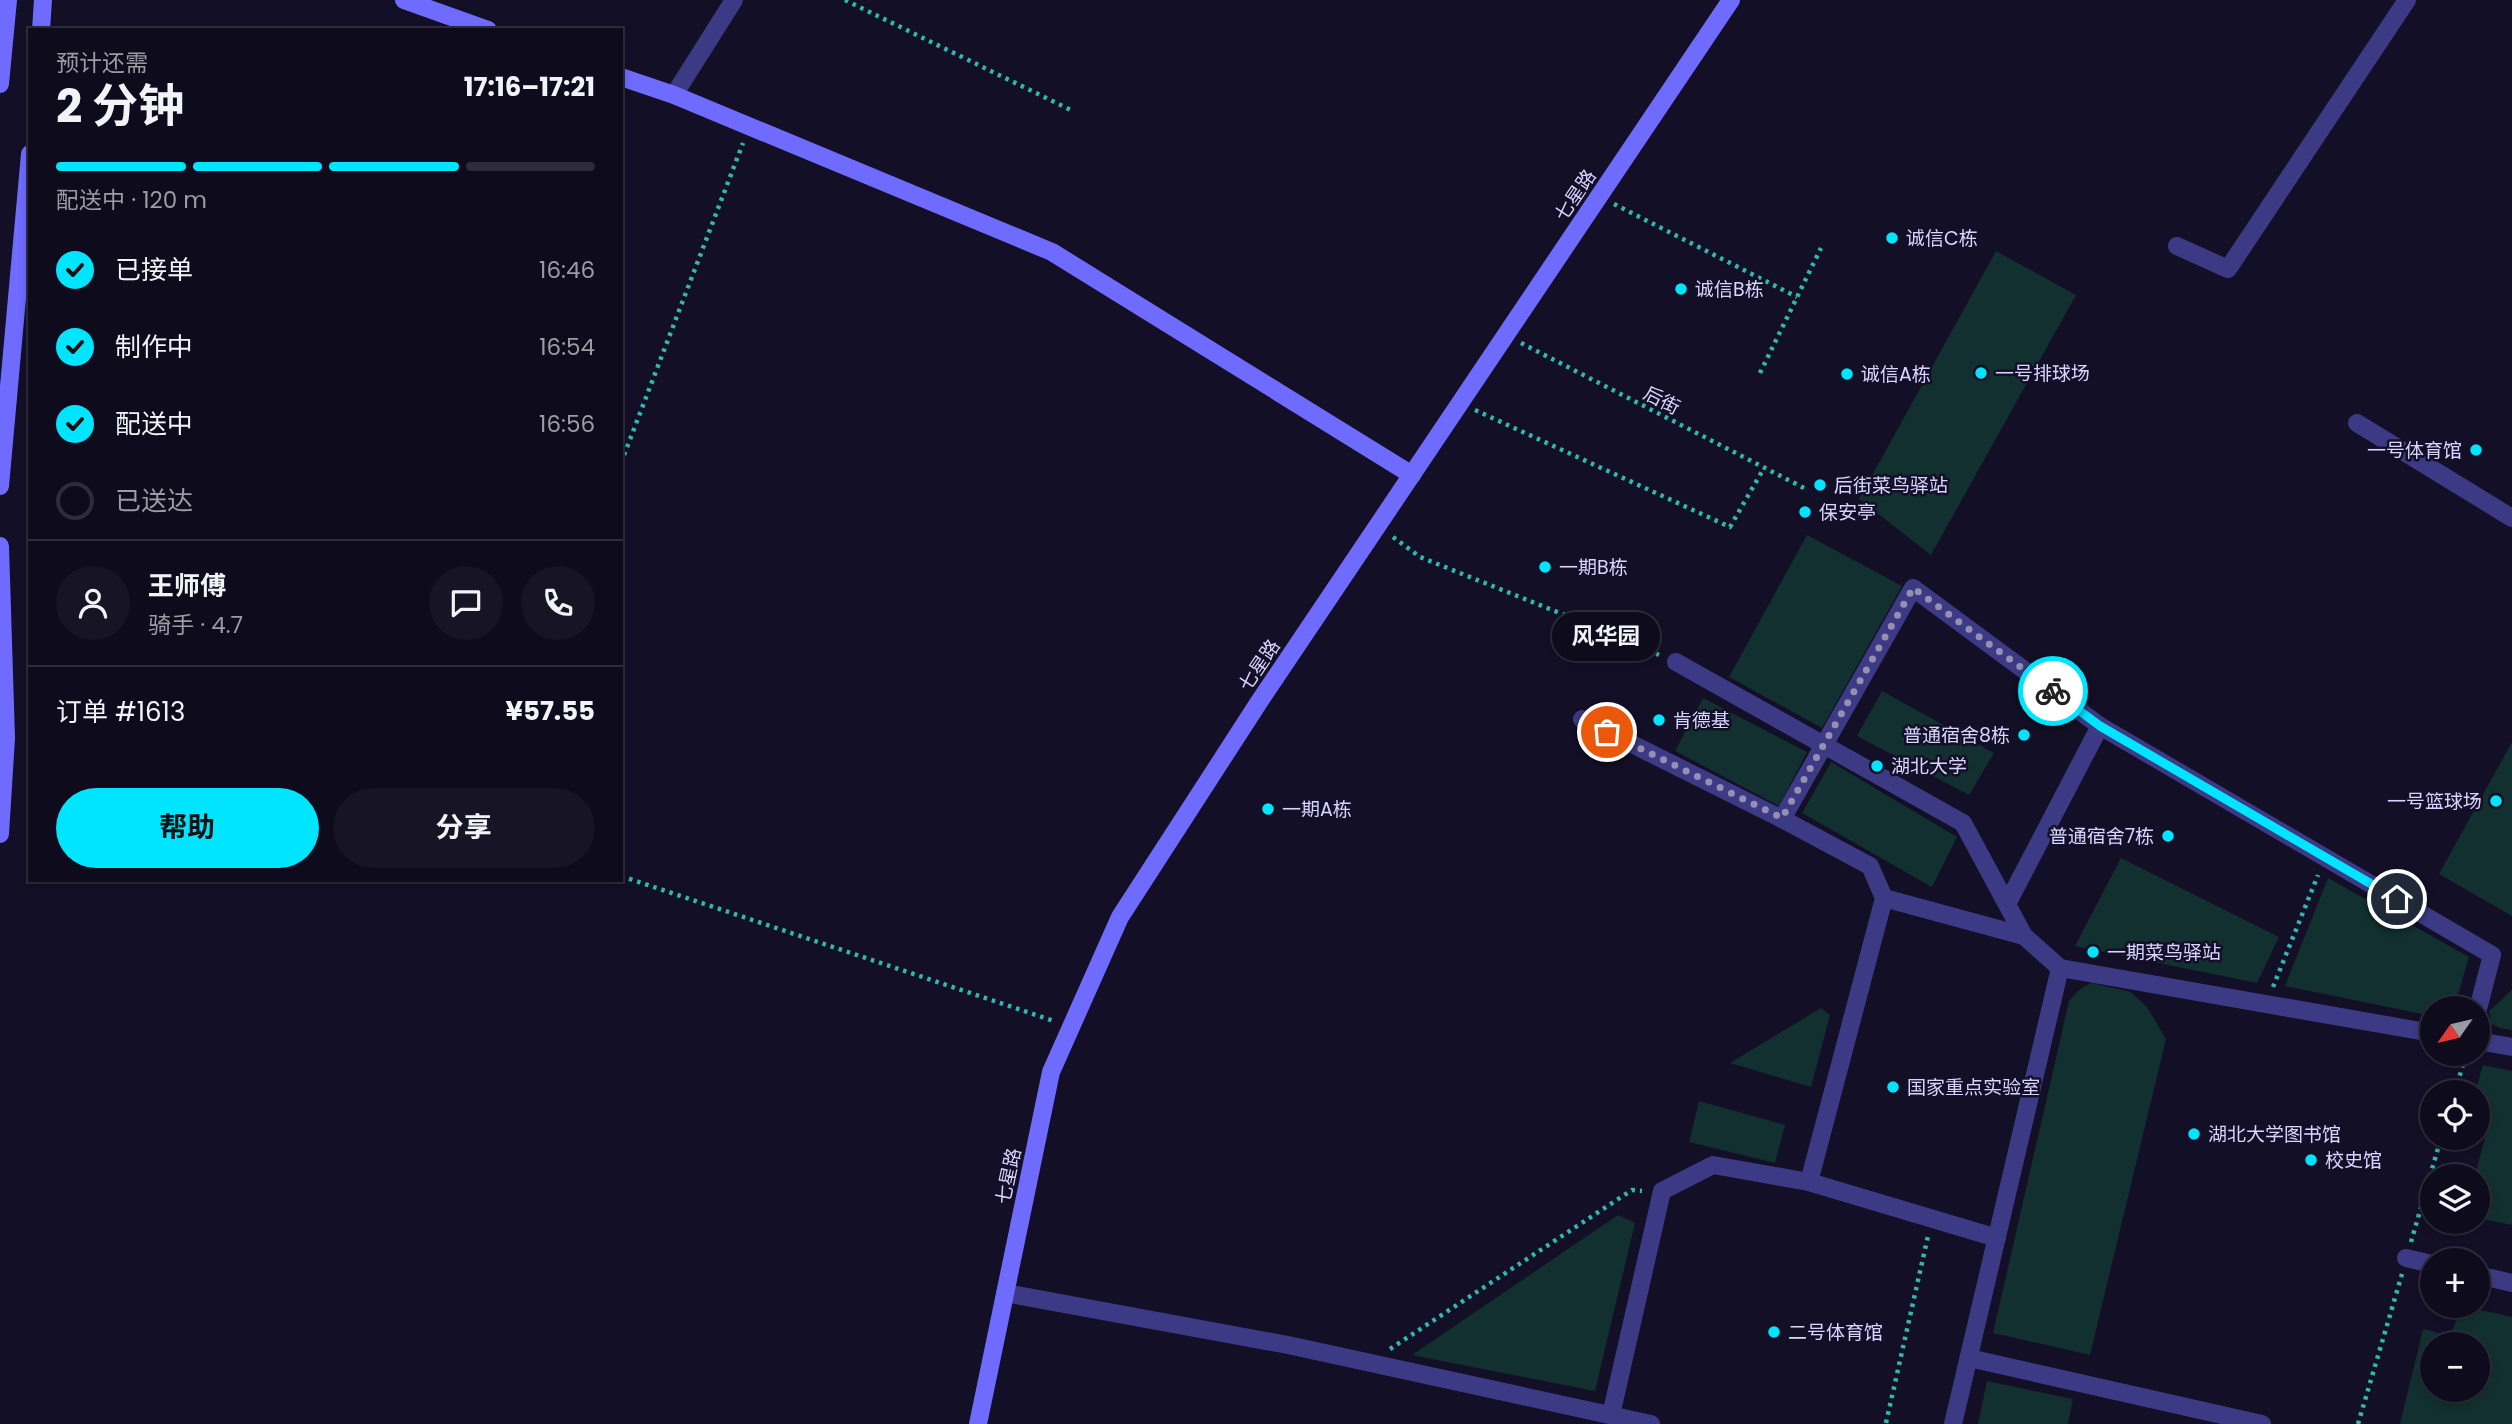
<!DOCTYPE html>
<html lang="zh">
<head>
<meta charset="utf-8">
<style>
  :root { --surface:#0e0b1c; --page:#171425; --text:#f1f3f6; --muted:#9b9ba3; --line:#2e2b3b; --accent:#00e5ff }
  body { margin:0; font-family:Poppins,"Noto Sans SC",sans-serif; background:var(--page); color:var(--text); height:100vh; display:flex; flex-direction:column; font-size:26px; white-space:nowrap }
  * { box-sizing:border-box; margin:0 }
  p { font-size:23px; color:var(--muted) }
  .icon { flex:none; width:38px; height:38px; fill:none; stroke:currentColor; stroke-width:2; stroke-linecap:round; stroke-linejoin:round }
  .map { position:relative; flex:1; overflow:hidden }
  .details { position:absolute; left:28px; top:28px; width:595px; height:854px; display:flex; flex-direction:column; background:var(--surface); border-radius:0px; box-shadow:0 4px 10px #0003,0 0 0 2px var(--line) }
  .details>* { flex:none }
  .needle { width:46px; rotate:236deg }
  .tools { position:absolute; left:2420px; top:996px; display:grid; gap:14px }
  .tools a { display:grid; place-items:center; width:70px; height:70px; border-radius:50%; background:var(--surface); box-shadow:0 4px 10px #0003,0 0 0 2px var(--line); font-size:35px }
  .pin { position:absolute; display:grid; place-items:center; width:60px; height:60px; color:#fff; margin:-30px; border:4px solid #fff; border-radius:50%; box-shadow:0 2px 7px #0007 }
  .courier { position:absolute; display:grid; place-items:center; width:70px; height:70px; margin:-35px; border:5px solid #00e5ff; border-radius:50%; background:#fff; color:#222; box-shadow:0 2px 9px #0007 }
  .bubble { position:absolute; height:49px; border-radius:24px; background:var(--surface); box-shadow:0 4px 10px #0003,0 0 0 2px var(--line); font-size:23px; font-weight:700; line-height:49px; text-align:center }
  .summary em { font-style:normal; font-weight:700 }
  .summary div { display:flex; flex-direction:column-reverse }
  .summary { display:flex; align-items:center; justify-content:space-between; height:119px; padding:0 28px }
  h1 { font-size:46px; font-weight:700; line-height:52px }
  .bar { display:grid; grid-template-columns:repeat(4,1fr); gap:10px 7px; align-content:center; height:84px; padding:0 28px }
  .bar i { height:9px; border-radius:5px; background:var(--line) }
  .bar .current { background:var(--accent) }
  .bar p { grid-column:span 4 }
  .line { display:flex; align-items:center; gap:18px; padding:0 28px; border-top:2px solid var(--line) }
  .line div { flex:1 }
  .round { display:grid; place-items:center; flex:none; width:74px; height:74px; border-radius:37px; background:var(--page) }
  ol { padding:0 28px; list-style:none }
  li { display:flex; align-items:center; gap:21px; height:77px }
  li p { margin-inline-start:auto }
  li .icon { padding:7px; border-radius:50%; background:var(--accent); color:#111; stroke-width:4 }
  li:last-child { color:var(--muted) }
  li i { width:38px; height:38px; border:4px solid var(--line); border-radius:50% }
  .primary-button { display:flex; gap:14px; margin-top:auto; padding:14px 28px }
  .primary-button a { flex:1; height:80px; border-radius:42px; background:var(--accent); color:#111; font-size:28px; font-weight:700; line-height:80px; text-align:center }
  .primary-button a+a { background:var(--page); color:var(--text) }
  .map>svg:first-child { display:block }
  .green { fill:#12302f; fill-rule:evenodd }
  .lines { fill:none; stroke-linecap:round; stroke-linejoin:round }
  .path { stroke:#2fb8b0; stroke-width:4.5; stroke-dasharray:3.5 5; stroke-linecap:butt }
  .street { stroke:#3d3a85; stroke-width:18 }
  .secondary { stroke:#6f6bff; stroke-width:18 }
  .done { stroke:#948fb3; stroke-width:7; stroke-dasharray:0 12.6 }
  .route { stroke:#00e5ff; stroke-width:9 }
  .poi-dot { fill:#00e5ff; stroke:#130f26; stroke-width:2.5 }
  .labels { text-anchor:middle; stroke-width:5; stroke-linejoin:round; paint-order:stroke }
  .street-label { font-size:19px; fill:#d9d4ff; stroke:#130f26 }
  .poi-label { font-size:19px; fill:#d9d4ff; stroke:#130f26; text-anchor:start }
</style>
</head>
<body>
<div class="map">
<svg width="2512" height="1424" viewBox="0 0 2512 1424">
  <rect width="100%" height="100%" fill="#130f26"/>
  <g class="green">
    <polygon points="1996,251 2076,295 1931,555 1859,499"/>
    <polygon points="1807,535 1902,586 1822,728 1729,677"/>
    <polygon points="1882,691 1994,753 1969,795 1857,736"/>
    <polygon points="1703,698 1807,752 1779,806 1675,751"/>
    <polygon points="2512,742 2512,916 2439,874"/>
    <polygon points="1831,762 1957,837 1932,887 1802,813"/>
    <polygon points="2121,858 2279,937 2257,983 2075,946"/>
    <polygon points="2328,878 2469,957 2454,1008 2432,1008 2432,1016 2285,986"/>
    <polygon points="2091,983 2131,992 2147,1007 2166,1039 2090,1355 1993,1333 2069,1001 2080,989"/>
    <polygon points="2512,990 2512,1030 2500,1028 2491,1024 2489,1011"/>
    <polygon points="1821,1008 1830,1015 1811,1087 1730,1063"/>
    <polygon points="2483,1065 2512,1071 2512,1225 2478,1218 2478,1176 2475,1176 2486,1133 2478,1130 2478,1092 2475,1092"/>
    <polygon points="1699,1101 1785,1125 1775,1163 1689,1142"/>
    <polygon points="1618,1215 1635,1223 1595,1391 1412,1355"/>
    <path d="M2462 1306 2512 1317V1424H2400L2423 1329 2450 1336ZM2432 1344H2478V1390H2432Z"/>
    <polygon points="1987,1381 2073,1399 2068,1424 1978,1424"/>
  </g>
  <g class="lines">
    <g class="path">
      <polyline points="845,0 1073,111"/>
      <polyline points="1614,204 1797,297"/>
      <polyline points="1521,343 1806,489"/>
      <polyline points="1760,373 1821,248"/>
      <polyline points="1475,410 1730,527 1764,468"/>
      <polyline points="621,463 743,143"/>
      <polyline points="1393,537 1420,557 1617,636 1659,655"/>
      <polyline points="621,876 1054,1021"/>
      <polyline points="2273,987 2318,875"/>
      <polyline points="2455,1092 2466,1054"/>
      <polyline points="2411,1242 2441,1138"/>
      <polyline points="1390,1349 1632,1190 1642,1191"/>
      <polyline points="1886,1423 1928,1236"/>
      <polyline points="2358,1424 2402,1274"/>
    </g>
    <g class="street">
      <polyline points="674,95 734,0"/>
      <polyline points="2177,246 2228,269 2407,0"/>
      <polyline points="2357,423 2512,518"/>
      <polyline points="1676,662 1963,823 2024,936"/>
      <polyline points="1582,719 1782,819 1870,866 1884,898 1809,1182"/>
      <polyline points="1782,819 1913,588 2100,726 2492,955 2478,1009"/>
      <polyline points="1884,898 2024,936 2060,968"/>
      <polyline points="2007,904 2100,726"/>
      <polyline points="2478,1041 2512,1047"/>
      <polyline points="2406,1258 2432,1264"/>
      <polyline points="2478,1275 2512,1283"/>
      <polyline points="1005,1293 1288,1345 1651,1424"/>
      <polyline points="1969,1358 2262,1424"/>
      <polyline points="1611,1415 1662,1191 1713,1165 1809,1182 1997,1238"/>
      <polyline points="1953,1424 2060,968 2432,1033"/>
    </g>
    <g class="secondary">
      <polyline points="404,0 488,30"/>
      <polyline points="41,30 43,0"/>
      <polyline points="621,77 674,95 1052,252 1412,475"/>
      <polyline points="0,84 8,0"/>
      <polyline points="0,486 30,154"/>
      <polyline points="0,546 6,738 0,834"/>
      <polyline points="978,1424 1051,1072 1120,917 1259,702 1731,0"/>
    </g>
  </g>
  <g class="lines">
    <polyline class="done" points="1607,732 1782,818 1913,588 2053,691"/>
    <polyline class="route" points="2053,691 2100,726 2397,899"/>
  </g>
  <g class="poi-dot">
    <circle cx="1892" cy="238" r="7"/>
    <circle cx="1681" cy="289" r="7"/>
    <circle cx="1981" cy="373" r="7"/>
    <circle cx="1847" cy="374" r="7"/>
    <circle cx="2476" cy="450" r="7"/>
    <circle cx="1820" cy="485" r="7"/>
    <circle cx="1805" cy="512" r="7"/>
    <circle cx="1545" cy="567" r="7"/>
    <circle cx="1659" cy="720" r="7"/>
    <circle cx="2024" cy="735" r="7"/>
    <circle cx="1877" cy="766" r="7"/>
    <circle cx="2496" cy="801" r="7"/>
    <circle cx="1268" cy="809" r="7"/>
    <circle cx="2168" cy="836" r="7"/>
    <circle cx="2093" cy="952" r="7"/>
    <circle cx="1893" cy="1087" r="7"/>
    <circle cx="2194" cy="1134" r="7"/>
    <circle cx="2311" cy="1160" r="7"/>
    <circle cx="1774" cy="1332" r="7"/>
  </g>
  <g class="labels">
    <g class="street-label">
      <text transform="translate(1575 195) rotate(-56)" y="7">七星路</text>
      <text transform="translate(1662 400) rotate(27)" y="7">后街</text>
      <text transform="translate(1259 665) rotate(-56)" y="7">七星路</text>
      <text transform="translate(1008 1176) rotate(-78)" y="7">七星路</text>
    </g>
    <g class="poi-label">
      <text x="1906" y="245">诚信C栋</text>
      <text x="1695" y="296">诚信B栋</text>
      <text x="1995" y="380">一号排球场</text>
      <text x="1861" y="381">诚信A栋</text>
      <text x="2462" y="457" text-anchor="end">一号体育馆</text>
      <text x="1834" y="492">后街菜鸟驿站</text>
      <text x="1819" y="519">保安亭</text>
      <text x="1559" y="574">一期B栋</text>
      <text x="1673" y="727">肯德基</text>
      <text x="2010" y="742" text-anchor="end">普通宿舍8栋</text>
      <text x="1891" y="773">湖北大学</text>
      <text x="2482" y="808" text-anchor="end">一号篮球场</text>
      <text x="1282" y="816">一期A栋</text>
      <text x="2154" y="843" text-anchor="end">普通宿舍7栋</text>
      <text x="2107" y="959">一期菜鸟驿站</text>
      <text x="1907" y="1094">国家重点实验室</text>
      <text x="2208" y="1141">湖北大学图书馆</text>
      <text x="2325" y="1167">校史馆</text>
      <text x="1788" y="1339">二号体育馆</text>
    </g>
  </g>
</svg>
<div class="tools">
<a><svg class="needle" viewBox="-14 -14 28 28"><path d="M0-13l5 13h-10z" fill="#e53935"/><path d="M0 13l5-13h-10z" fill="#9b9ba3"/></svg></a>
<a><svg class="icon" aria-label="locate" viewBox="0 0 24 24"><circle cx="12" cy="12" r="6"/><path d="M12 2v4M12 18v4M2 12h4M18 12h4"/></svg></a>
<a><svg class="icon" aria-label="layers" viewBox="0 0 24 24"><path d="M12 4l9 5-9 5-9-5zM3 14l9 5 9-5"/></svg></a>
<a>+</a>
<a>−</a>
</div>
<div class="pin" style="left:1607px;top:732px;background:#ea580c"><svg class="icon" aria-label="bag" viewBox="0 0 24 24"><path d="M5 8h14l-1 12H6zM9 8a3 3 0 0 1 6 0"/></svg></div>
<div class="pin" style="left:2397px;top:899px;background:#1f2937"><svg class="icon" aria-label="home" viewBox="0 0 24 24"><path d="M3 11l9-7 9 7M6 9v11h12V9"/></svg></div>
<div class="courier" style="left:2053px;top:691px"><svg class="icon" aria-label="bike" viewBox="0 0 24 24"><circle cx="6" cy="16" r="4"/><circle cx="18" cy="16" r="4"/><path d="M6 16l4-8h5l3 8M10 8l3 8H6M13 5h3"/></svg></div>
<div class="bubble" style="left:1552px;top:612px;width:108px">风华园</div>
<section class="details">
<div class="summary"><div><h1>2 分钟</h1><p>预计还需</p></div><em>17:16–17:21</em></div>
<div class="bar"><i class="current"></i><i class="current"></i><i class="current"></i><i></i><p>配送中 · 120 m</p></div>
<ol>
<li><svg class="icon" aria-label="check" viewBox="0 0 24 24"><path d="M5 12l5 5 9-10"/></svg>已接单<p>16:46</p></li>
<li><svg class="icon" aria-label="check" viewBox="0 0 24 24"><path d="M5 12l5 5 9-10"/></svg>制作中<p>16:54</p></li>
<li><svg class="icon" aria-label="check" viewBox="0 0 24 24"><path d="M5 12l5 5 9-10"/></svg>配送中<p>16:56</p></li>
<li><i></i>已送达</li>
</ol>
<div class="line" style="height:126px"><a class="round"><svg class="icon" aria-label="person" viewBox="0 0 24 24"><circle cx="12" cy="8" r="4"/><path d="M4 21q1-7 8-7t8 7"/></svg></a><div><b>王师傅</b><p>骑手 · 4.7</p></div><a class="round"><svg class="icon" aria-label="chat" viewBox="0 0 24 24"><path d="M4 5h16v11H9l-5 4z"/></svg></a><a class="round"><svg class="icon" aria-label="phone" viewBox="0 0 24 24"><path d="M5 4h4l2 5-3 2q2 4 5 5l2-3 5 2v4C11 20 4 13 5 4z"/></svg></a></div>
<div class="line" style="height:91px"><div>订单 #1613</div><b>¥57.55</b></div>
<div class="primary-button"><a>帮助</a><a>分享</a></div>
</section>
</div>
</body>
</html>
